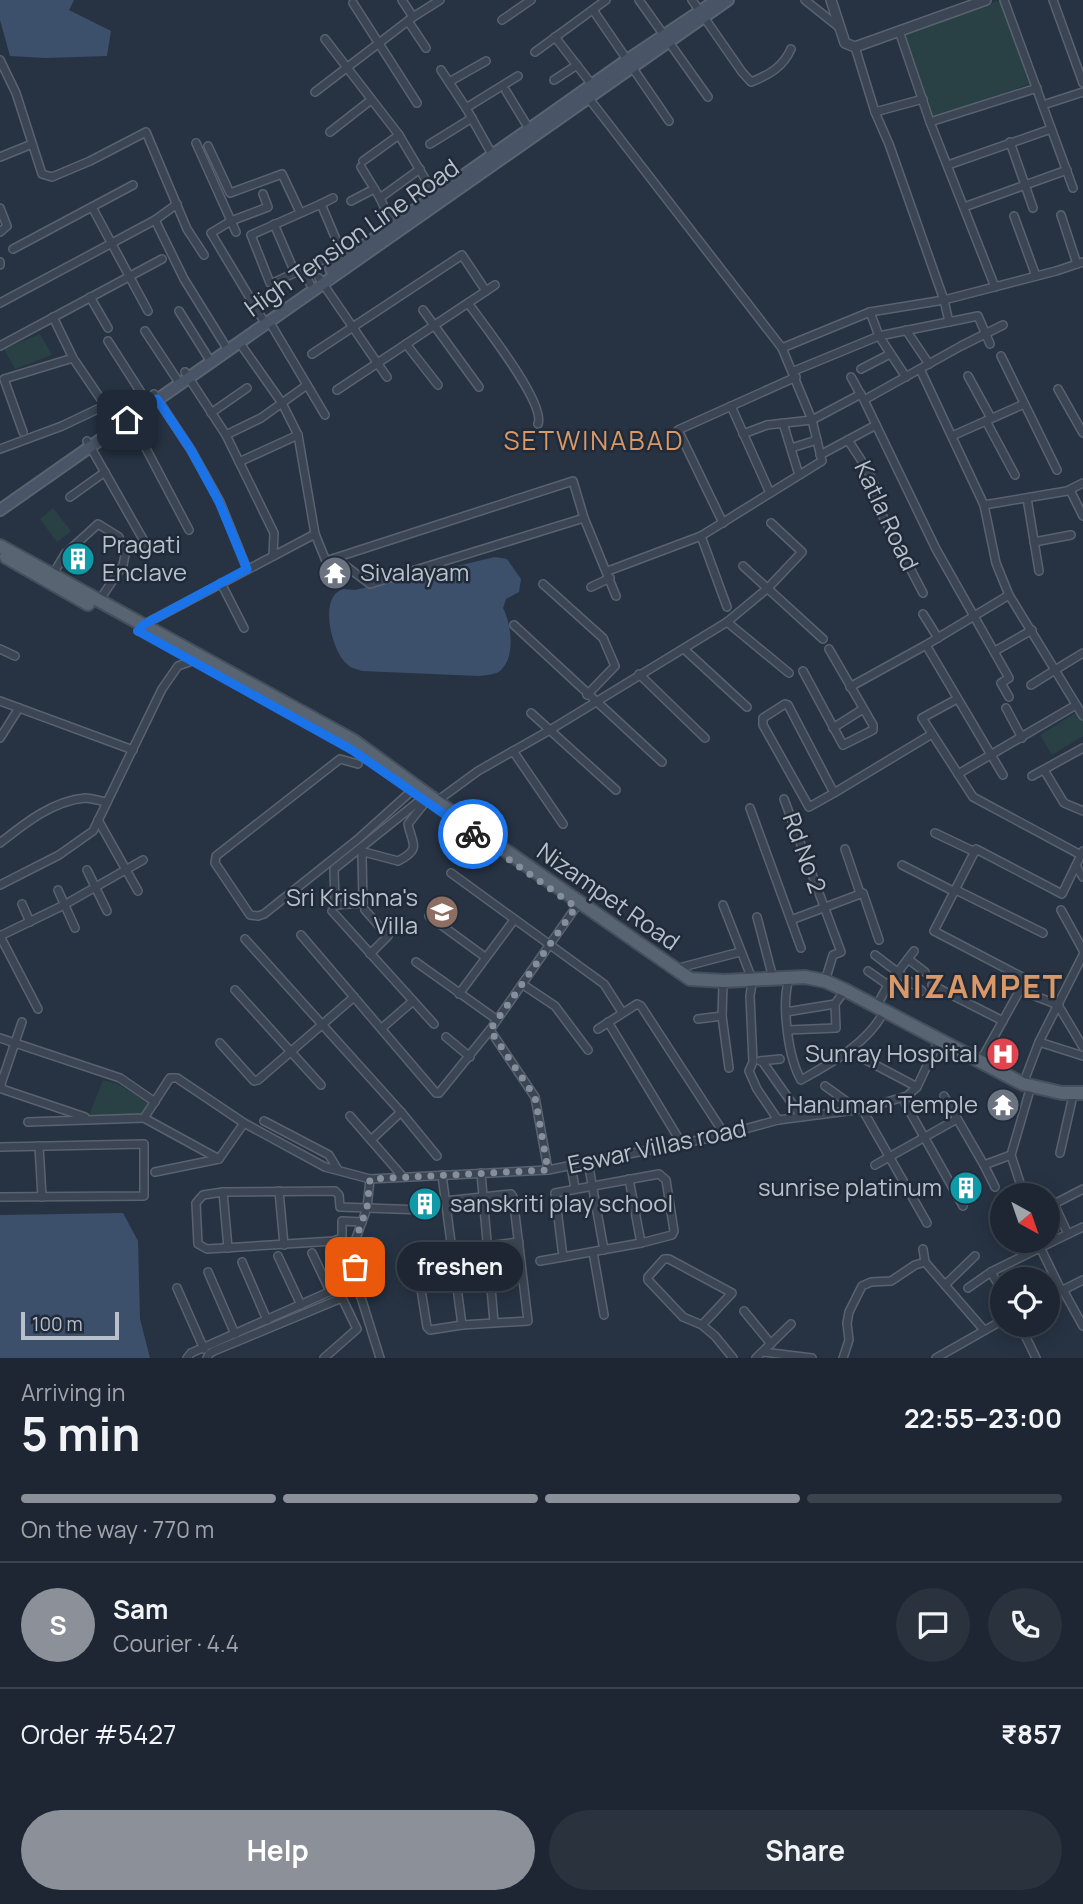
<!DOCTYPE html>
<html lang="en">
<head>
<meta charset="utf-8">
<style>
  :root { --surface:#1d2632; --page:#2a323e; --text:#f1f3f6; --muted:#a0a5ac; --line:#3b434d; --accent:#8c9099 }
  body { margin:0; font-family:Manrope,sans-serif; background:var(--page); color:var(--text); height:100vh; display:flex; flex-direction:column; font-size:26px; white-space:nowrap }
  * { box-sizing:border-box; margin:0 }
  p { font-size:23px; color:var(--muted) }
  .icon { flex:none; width:38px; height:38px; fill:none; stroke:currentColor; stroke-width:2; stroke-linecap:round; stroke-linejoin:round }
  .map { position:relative; height:1358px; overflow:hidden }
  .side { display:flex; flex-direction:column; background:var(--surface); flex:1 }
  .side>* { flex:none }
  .needle { width:46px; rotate:140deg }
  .fabs { position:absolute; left:990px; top:1183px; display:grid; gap:14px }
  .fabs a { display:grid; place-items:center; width:70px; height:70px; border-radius:50%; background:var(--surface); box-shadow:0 4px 18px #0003,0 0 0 2px var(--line); font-size:35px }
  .scale { position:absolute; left:21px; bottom:18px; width:98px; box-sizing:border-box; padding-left:7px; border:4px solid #b8c0cc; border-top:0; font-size:19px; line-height:24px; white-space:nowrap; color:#b8c0cc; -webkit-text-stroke:5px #202a38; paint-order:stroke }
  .pin { position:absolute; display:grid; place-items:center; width:60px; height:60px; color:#fff; margin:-30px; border-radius:14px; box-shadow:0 4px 10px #0006 }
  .courier { position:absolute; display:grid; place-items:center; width:70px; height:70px; margin:-35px; border:5px solid #1a73e8; border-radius:50%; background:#fff; color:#222; box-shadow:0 2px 9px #0007 }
  .bubble { position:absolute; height:49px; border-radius:24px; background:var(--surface); box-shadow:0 4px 18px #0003,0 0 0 2px var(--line); font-size:23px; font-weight:700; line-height:49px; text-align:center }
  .headline em { font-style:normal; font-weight:700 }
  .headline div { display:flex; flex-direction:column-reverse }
  .headline { display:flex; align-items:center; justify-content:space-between; height:119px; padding:0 21px }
  h1 { font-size:46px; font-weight:700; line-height:52px }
  .bar { display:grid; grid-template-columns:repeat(4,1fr); gap:10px 7px; align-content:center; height:84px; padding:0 21px }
  .bar i { height:9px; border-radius:5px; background:var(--line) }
  .bar .selected { background:var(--accent) }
  .bar p { grid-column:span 4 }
  .line { display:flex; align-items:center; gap:18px; padding:0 21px; border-top:2px solid var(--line) }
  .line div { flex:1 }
  .round { display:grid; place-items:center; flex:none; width:74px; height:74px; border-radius:37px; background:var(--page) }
  .action { display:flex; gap:14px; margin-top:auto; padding:14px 21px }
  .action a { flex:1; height:80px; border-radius:42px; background:var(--accent); color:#fff; font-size:28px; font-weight:700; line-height:80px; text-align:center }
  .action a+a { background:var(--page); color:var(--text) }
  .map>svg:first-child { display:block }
  .green { fill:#294144 }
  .water { fill:#3c506c }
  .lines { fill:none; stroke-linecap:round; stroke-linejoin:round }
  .minor-casing { stroke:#596370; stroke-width:10 }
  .tertiary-casing { stroke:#596370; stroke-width:12 }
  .secondary-casing { stroke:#596370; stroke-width:14 }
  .primary-casing { stroke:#454e5c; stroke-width:16 }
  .minor { stroke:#3b4553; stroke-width:7 }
  .tertiary { stroke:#3b4553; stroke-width:9 }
  .secondary { stroke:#495466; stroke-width:10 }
  .primary { stroke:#596473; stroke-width:12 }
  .done { stroke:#858f9c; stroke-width:7; stroke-dasharray:0 12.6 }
  .route { stroke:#1a73e8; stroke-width:9 }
  .labels { text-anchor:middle; stroke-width:5; stroke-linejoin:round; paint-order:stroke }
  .street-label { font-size:24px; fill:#b8c0cc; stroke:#202a38 }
  .poi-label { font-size:24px; fill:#b8c0cc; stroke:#202a38; text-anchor:end }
  .neighbourhood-label { font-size:26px; letter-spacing:2px; fill:#d89868; stroke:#202a38 }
  .district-label { font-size:32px; font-weight:bold; letter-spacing:2px; fill:#d89868; stroke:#202a38 }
</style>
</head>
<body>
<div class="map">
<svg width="1083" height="1358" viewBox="0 0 1083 1358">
  <rect width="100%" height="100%" fill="#273343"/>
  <g class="green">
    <polygon points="1000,0 1029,84 933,118 904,34"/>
    <polygon points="40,334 52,355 15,369 4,349"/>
    <polygon points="53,508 71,531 57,542 40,519"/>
    <polygon points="1077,712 1083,722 1083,736 1052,755 1040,735"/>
    <polygon points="103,1080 118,1084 148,1102 142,1116 89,1115"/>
  </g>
  <g class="water">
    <polygon points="0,0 74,0 69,10 111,31 107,56 45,58 10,56 0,20"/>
    <path d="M495 557 507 559 521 579 519 592 506 599 503 608C511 623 516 656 501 670 496 675 486 675 479 676L362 671C357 669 350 668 347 664 332 652 317 595 344 589 348 589 352 590 355 590Z"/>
    <polygon points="123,1213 138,1241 140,1319 150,1358 0,1358 0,1215"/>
  </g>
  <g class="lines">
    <defs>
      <g id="minor">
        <polyline points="402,0 413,17"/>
        <polyline points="639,0 708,97"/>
        <path d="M692 0 742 72 751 82C769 75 783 67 791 49"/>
        <polyline points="805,0 840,28"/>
        <polyline points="1004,0 1073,188"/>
        <polyline points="1053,0 1083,83"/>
        <polyline points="353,3 417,103"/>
        <polyline points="593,10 669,121"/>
        <polyline points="502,20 531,0"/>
        <polyline points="408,21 426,48"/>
        <polyline points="899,31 930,122 995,287"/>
        <polyline points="555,37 593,86"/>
        <polyline points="325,39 399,135 437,199"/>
        <polyline points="855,47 875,112 889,144 944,300 949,322"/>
        <polyline points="535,52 606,0"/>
        <polyline points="0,60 16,93 42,174 52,177 90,161 146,132 187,229 204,255"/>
        <polyline points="441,70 466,108 493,156"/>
        <polyline points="554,80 577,65"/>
        <polyline points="449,82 486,61"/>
        <polyline points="506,91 531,132"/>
        <polyline points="315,92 413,17 440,0"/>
        <polyline points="587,96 782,348 812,420 822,461 701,536 608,571"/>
        <polyline points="1043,105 1083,92"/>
        <polyline points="466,108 518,76"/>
        <polyline points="875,112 923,99"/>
        <polyline points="930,122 1037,88"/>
        <polyline points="330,132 371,100"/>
        <polyline points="1010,142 1033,208"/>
        <polyline points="196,143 236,232"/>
        <polyline points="430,144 472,118"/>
        <polyline points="208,146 230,193 282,174 300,212"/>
        <polyline points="0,157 32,144"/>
        <polyline points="363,161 399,135"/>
        <polyline points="948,165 1051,129"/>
        <polyline points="361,167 380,198 394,228"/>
        <polyline points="380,198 420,169"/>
        <polyline points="351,201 374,189"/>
        <polygon points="321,204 341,251 273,283 270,283 251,235"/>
        <polyline points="321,204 333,198"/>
        <polyline points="92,207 148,311"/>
        <polyline points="964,207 1067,170"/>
        <polyline points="0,208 7,226 0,232"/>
        <polyline points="1061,215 1077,264"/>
        <polyline points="1014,216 1036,276"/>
        <polyline points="155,220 184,279 228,350"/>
        <polyline points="274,224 295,273"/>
        <polyline points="13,249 133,185"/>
        <polyline points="0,262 0,265"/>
        <polyline points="303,269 310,284"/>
        <polyline points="319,278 387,377"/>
        <polyline points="90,297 108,328"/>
        <polyline points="0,303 155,220 177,204"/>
        <path d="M468 303C483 324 546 403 538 424"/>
        <polyline points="423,310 479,387"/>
        <polyline points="179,311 211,362"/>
        <polyline points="870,312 879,336 906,377"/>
        <polyline points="262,318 211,233 231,221 268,207 263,194"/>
        <polyline points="269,321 325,415"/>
        <polyline points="906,330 929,364"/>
        <polyline points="145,331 180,384"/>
        <polyline points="108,341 149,405"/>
        <polyline points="239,342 282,403 298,435 315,534 326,561 335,558 370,584 584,518 616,596"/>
        <polyline points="406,344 438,385"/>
        <polyline points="0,346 162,259"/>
        <polyline points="782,348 870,312 944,300 1056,271 1083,262"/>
        <polyline points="312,354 462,255 486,291"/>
        <polyline points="1001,356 1057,470"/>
        <polyline points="75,361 119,426"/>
        <polyline points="861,369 890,354"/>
        <polyline points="920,369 984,505 996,563 1009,595 1055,670 1031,685"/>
        <polyline points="794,371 879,336 978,316 990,344"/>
        <polyline points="185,372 226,435"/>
        <polyline points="968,376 991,418"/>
        <polyline points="851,377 862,397"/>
        <polyline points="1058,389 1083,433"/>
        <polyline points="337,390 495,285"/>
        <polyline points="154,394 191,450 220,502 247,569"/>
        <polyline points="731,406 770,493"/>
        <polyline points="211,413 247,388"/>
        <polyline points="124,415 141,439 189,530"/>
        <polyline points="986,421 1015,475"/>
        <polyline points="783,423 799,475"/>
        <polyline points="876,425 936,549 1009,678 1001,683 1009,697"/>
        <polyline points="23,432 4,379 73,358 53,317"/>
        <polyline points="743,434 767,425 812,420 861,394"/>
        <polyline points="952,436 1024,404"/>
        <path d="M848 440C862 462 878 481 878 507L923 593"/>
        <polyline points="87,441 148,548"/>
        <polyline points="791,448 817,440"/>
        <polyline points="0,449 62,426 104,406"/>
        <polyline points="820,455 876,425 864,400 961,346 1003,325"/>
        <polyline points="239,462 298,435"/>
        <polyline points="1070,490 1083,516"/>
        <polyline points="70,497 105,472"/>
        <polyline points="1027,498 1039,571"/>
        <polyline points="984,505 1067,491 1083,483"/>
        <polyline points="723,523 678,430 796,377"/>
        <polyline points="701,536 727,607"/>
        <polyline points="1034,542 1071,535"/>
        <polyline points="273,556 274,533 226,435 261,418 307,385"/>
        <polyline points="335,558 573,481 584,518"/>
        <polyline points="743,566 823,639"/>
        <polyline points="53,574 65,554 98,524 119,537 125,555 123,565 99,601"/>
        <polyline points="221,583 244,628"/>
        <polyline points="543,584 603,638 615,666 587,695"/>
        <polyline points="591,587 610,578"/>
        <polyline points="923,614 938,638"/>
        <polyline points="727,622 789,673"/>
        <polyline points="514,625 662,762"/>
        <polyline points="138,631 143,625 315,534"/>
        <polyline points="926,645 1003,775"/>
        <polyline points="0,649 15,656"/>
        <polyline points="684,649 747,707"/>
        <polyline points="995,651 1032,630"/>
        <polyline points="1083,653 1055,670 1083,716"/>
        <polyline points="803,671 843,745 873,730 873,725 829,649"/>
        <polyline points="639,674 705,738"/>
        <polyline points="850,687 926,645 1009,595"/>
        <polyline points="957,699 922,718 973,797 1081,855 1083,851"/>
        <polyline points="0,701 133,750"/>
        <polyline points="1006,708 1022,738"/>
        <polyline points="531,713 616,790"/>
        <polyline points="833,728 863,709"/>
        <polyline points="0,738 19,708"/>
        <polyline points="513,751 563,824"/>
        <polyline points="358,764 340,759 216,856 215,863 250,915 258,916 264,914 357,840 417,786"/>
        <polyline points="1044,770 1064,803 1083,811"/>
        <polyline points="958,774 1076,705"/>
        <polyline points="1032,776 1083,748"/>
        <polyline points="834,793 788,705 785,704 763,718 763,725 809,807 834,793 932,734"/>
        <path d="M423 798 334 869 335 905 363 903 362 856 364 852 398 861C422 849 412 844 408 824L427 800"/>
        <polyline points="784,799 841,952 833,955 825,981"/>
        <polyline points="437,801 478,771 550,730 727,622 768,588 802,552 771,523"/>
        <polyline points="750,808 801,948"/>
        <polyline points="98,820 138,891"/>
        <polyline points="935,833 975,852"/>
        <path d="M0 843C24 824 52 801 85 798 91 798 100 801 107 802"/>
        <polyline points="845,849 860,893"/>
        <polyline points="902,865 955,892"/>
        <polyline points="1076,866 1083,877"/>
        <polyline points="87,870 107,911"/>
        <polyline points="451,873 604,984 622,1012"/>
        <polyline points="0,885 59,855 93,831 162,689 178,666 192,661"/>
        <polyline points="58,890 75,928"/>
        <polyline points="956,890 1043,933"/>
        <polyline points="22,904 30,922"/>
        <polyline points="723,905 752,979"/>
        <polyline points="365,910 388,936 370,954"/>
        <polyline points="1061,910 1083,950"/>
        <polyline points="332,911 434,1024"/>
        <polyline points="429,916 485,957"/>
        <polyline points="757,917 773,978"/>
        <polyline points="791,920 863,893 879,940"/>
        <polyline points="301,935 436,1093 439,1093 490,1030 576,907"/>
        <polyline points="0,936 64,905 143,860"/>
        <polyline points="0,936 38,1009"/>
        <polyline points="245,939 401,1112 437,1156"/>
        <polyline points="875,955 922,991"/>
        <polyline points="908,959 925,972"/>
        <polyline points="416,962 496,1019"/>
        <polyline points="675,969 740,952"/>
        <polyline points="868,971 888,985"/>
        <path d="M788 982C782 1007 788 1057 801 1080 832 1062 866 1045 884 1012"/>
        <polyline points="752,983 750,996 753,1062 749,1071 757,1089 778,1120"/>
        <polyline points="522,984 555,1006 588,1050"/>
        <polyline points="723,985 722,1016 729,1068"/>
        <polyline points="932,985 1003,1021"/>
        <polyline points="235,990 321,1085"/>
        <polyline points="1020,990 1058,1005 1083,1047"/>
        <polyline points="459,994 514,920"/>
        <polyline points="876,1007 888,985 914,951"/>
        <polyline points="786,1012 835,1004"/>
        <polyline points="698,1019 722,1016"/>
        <polyline points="22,1022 1,1084 2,1089 85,1117"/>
        <polyline points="608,1022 682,1144"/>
        <polyline points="382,1028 413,1001"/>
        <polyline points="598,1029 637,1004 641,1006 725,1135"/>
        <polyline points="490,1030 535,1097 548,1170"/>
        <polyline points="788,1030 836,1028 835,1004 845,990"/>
        <polyline points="446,1037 470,1057"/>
        <polyline points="0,1038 120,1078 155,1102"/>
        <polyline points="1039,1042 1083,1056"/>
        <polyline points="220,1043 254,1081 258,1080 354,997"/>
        <polyline points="760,1061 780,1059"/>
        <polyline points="762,1061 801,1116"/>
        <polyline points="980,1062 1026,979 934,931 976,849 1062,894 1081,855"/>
        <polyline points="1023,1084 1039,1042 1083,955"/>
        <polyline points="825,1086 857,1109"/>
        <polyline points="917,1087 939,1040"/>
        <polyline points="944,1096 984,1165 1011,1155"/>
        <polyline points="905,1103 963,1206"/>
        <polyline points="865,1114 927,1223"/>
        <polyline points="350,1116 403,1177"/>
        <polyline points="144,1118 219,1159"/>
        <polyline points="264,1121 329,1155 338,1170"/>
        <polyline points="28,1122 144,1118 170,1078 177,1078 244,1123 325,1167 370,1179 548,1170 719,1136 778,1120 863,1109 907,1096 917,1087 866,1060"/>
        <polyline points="371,1140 401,1112"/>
        <polyline points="39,1146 42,1197"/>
        <polyline points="0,1147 144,1144 144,1196 0,1197"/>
        <polyline points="1060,1153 1072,1100"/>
        <polyline points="588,1162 604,1250"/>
        <polyline points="875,1165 957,1119"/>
        <polyline points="984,1165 995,1187"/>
        <polyline points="571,1166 575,1188"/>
        <polyline points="155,1172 219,1159 244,1123"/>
        <polyline points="481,1173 494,1322"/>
        <polygon points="659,1174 666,1180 674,1231 672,1235 641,1243 563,1257 555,1193"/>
        <polyline points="442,1175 462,1325 528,1321 513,1197 511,1194 445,1201"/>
        <polyline points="370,1179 367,1208 355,1241 355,1278 380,1358"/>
        <polyline points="629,1179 641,1243"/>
        <polyline points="279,1191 284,1245"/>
        <polyline points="223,1192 228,1248"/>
        <path d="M1023 1193C1042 1190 1043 1187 1054 1204"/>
        <polyline points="1024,1195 1011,1155 1029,1093"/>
        <polyline points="362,1222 342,1221 342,1238 333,1241 207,1249 198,1244 196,1203 203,1195 223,1192 335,1191 339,1195 340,1207 423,1210"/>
        <polyline points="1068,1234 1083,1227"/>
        <polyline points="1037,1241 1061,1290 1063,1290 1083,1326"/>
        <polyline points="487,1246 519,1242"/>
        <polyline points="923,1249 925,1262 984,1330"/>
        <polyline points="593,1252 604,1315"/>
        <polyline points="312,1253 330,1291"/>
        <polyline points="278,1256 301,1305"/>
        <polyline points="540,1261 563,1257"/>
        <polyline points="242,1262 267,1320"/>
        <polyline points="454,1268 488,1264"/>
        <polyline points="208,1272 235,1334"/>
        <polyline points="991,1272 1003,1293"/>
        <polyline points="455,1276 422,1279 420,1283 427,1327 430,1330 462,1325"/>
        <polyline points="945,1285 975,1256"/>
        <polyline points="177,1288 204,1349"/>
        <polyline points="968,1288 991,1272 1068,1234 1054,1204 1083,1189"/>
        <polyline points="1063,1290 1083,1280"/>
        <polyline points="1048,1296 1061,1290"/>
        <polyline points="744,1311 771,1344"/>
        <polyline points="702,1325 732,1293 669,1259 664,1259 648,1277 648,1280 683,1317 702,1325 715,1336 733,1358"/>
        <polyline points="1020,1325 1036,1358"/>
        <polyline points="763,1352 812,1358"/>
        <polyline points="187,1358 191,1353 347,1284 355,1278"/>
        <polyline points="207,1358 209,1354 214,1351 342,1298 357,1329 324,1358"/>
        <polyline points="756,1358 791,1324"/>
        <polyline points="843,1358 849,1340 847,1323 849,1312 862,1286 871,1282 891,1281 915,1265 925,1262"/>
        <polyline points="936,1358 1003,1320"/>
      </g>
      <polyline id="tertiary" points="831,0 845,43 855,47 986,0"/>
      <g id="secondary">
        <polyline points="331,269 627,60 714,2"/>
        <polyline points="0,510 728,0"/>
      </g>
      <g id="primary">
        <polyline points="0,546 354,741 476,830 690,979 724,981 805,977 825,981 845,990 1023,1084 1062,1093 1083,1093"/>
        <polyline points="6,557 88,604"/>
      </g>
    </defs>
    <use href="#minor" class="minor-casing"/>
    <use href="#tertiary" class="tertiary-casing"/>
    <use href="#secondary" class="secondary-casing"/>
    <use href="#primary" class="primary-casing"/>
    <use href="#minor" class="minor"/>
    <use href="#tertiary" class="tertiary"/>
    <use href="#secondary" class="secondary"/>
    <use href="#primary" class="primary"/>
  </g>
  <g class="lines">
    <polyline class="done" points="355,1267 355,1241 367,1208 370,1179 548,1170 535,1097 490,1030 576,907 473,834"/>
    <polyline class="route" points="127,420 157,399 191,450 219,502 247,569 143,625 138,631 352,750 473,834"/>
  </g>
  <defs>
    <symbol id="building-disc" viewBox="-11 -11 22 22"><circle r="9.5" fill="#0f9aa8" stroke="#202a38"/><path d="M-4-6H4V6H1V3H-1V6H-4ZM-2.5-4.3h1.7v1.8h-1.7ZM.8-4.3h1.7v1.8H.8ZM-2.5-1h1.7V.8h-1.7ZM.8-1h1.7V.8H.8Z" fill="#fff"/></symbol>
    <symbol id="temple-disc" viewBox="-11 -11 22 22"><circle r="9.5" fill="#6b7280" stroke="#202a38"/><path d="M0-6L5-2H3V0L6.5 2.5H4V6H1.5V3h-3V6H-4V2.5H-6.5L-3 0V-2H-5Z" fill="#fff"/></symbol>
    <symbol id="school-disc" viewBox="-11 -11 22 22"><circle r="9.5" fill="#8d6e63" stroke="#202a38"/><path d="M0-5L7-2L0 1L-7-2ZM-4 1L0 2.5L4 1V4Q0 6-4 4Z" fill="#fff"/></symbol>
    <symbol id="hospital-disc" viewBox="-11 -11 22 22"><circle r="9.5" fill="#e0444e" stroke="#202a38"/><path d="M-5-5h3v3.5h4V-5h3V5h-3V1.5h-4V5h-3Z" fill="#fff"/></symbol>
  </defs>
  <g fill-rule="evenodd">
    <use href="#building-disc" x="59" y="540" width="38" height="38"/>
    <use href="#temple-disc" x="316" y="554" width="38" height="38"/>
    <use href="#school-disc" x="423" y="893" width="38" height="38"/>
    <use href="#hospital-disc" x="984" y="1035" width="38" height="38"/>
    <use href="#temple-disc" x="984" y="1086" width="38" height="38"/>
    <use href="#building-disc" x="947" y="1169" width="38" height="38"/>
    <use href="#building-disc" x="406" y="1185" width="38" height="38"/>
  </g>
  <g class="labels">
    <g class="street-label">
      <text transform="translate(352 238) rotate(-35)" y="8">High Tension Line Road</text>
      <text transform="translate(886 516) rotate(65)" y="8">Katla Road</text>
      <text transform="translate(804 853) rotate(70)" y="8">Rd No 2</text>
      <text transform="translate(608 897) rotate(35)" y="8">Nizampet Road</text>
      <text transform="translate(657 1147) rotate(-12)" y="8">Eswar Villas road</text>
    </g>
    <g class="poi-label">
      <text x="102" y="553" text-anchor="start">Pragati<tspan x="102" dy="28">Enclave</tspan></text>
      <text x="360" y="581" text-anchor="start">Sivalayam</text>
      <text x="418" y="906">Sri Krishna's<tspan x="418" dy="28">Villa</tspan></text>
      <text x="978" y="1062">Sunray Hospital</text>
      <text x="978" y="1113">Hanuman Temple</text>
      <text x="942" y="1196">sunrise platinum</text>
      <text x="450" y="1212" text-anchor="start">sanskriti play school</text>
    </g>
    <g class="neighbourhood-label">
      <text x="594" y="450">SETWINABAD</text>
    </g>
    <g class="district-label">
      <text x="976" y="998">NIZAMPET</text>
    </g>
  </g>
</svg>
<div class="fabs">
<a><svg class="needle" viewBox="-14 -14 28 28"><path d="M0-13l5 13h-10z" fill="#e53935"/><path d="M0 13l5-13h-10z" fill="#a0a5ac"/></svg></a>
<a><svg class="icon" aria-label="locate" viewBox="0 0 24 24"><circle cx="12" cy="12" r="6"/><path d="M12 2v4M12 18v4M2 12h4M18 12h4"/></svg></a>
</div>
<div class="scale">100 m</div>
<div class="pin" style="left:355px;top:1267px;background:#ea580c"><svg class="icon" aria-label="bag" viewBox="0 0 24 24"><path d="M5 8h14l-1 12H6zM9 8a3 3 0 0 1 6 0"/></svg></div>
<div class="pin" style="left:127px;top:420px;background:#1f2937"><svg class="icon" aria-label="home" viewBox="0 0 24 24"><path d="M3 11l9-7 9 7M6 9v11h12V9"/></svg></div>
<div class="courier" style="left:473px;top:834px"><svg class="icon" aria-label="bike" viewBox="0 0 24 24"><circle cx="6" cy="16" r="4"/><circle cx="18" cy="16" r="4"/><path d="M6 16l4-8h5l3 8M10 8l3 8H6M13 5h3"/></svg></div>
<div class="bubble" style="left:397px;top:1242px;width:126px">freshen</div>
</div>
<section class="side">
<div class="headline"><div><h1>5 min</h1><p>Arriving in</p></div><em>22:55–23:00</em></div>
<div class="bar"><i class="selected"></i><i class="selected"></i><i class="selected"></i><i></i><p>On the way · 770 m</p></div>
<div class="line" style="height:126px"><b class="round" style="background:var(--accent);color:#fff">S</b><div><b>Sam</b><p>Courier · 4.4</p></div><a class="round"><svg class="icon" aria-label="chat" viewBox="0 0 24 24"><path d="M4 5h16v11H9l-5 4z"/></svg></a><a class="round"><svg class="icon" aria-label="phone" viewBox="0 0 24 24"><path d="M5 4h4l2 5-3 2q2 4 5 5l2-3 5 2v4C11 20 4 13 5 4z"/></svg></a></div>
<div class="line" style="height:91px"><div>Order #5427</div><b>₹857</b></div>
<div class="action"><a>Help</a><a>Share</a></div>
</section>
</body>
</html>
